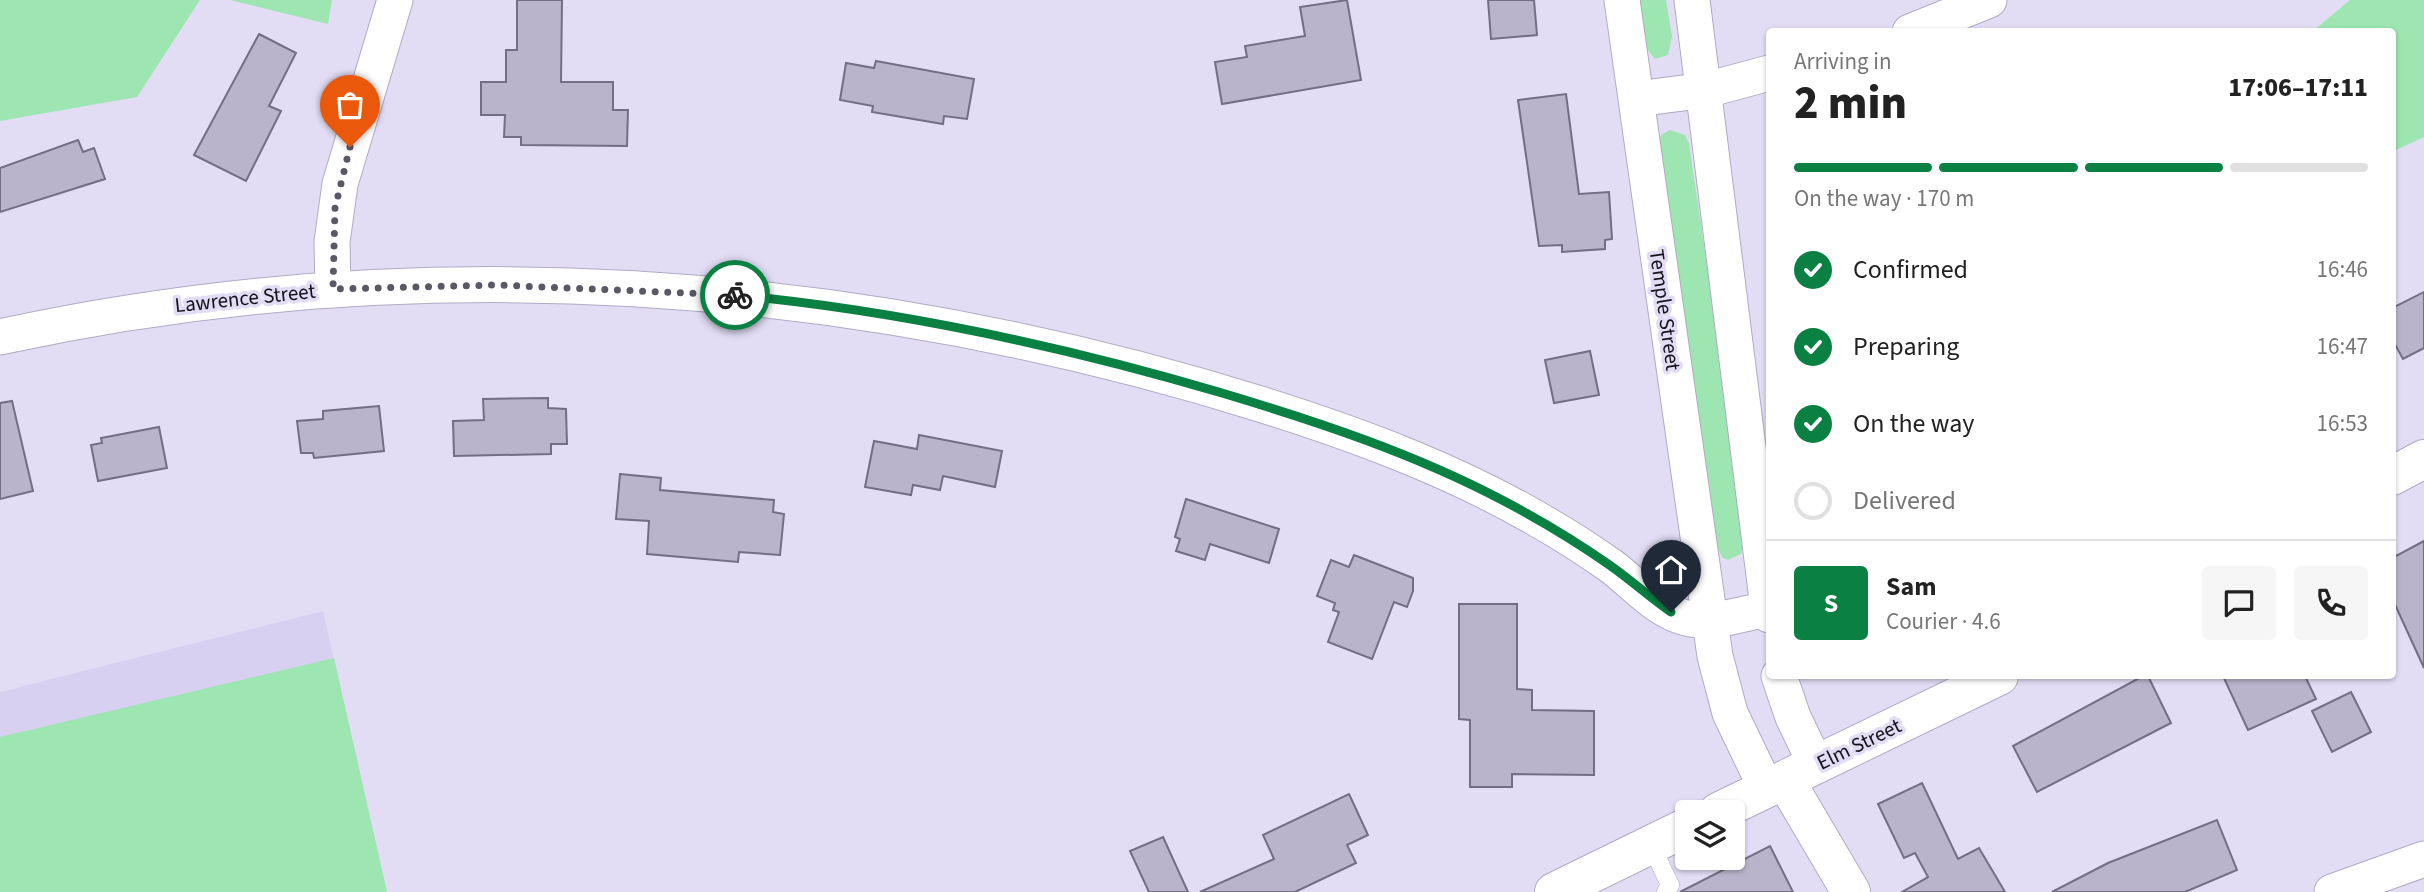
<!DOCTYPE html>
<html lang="en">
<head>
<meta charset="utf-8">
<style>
  :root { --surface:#fff; --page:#f6f6f6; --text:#222; --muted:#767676; --line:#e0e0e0; --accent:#0b8043 }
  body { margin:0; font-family:"Source Sans 3",sans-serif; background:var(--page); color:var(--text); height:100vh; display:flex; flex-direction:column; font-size:26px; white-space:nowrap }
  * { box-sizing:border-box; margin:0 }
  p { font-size:23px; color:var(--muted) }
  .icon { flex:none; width:38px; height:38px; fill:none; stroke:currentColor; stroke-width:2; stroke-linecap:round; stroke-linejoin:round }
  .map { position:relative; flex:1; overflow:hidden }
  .sheet { position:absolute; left:1766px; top:28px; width:630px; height:651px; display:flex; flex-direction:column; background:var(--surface); border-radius:7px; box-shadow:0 2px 5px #0004 }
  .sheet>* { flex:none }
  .controls { position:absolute; left:1675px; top:800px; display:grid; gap:14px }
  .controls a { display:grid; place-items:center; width:70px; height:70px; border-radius:7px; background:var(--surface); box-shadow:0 2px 5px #0004; font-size:35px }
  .pin { position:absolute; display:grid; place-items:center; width:60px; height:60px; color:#fff; margin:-72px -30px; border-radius:50% 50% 50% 0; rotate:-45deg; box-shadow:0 0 7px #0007 }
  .pin .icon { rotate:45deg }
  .courier { position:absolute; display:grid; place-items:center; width:70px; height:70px; margin:-35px; border:5px solid #0b8043; border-radius:50%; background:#fff; color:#222; box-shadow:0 2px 9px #0007 }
  .overview em { font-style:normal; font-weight:800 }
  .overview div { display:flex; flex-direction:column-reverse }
  .overview { display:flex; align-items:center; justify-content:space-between; height:119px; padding:0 28px }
  h1 { font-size:46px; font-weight:800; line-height:52px }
  .bar { display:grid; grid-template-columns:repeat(4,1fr); gap:10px 7px; align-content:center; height:84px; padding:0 28px }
  .bar i { height:9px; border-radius:5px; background:var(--line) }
  .bar .active { background:var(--accent) }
  .bar p { grid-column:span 4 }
  .line { display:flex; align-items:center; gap:18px; padding:0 28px; border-top:2px solid var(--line) }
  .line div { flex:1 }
  .round { display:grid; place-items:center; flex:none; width:74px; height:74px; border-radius:7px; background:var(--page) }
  ol { padding:0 28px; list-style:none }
  li { display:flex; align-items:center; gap:21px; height:77px }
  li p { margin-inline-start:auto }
  li .icon { padding:7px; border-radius:50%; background:var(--accent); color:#fff; stroke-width:4 }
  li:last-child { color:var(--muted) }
  li i { width:38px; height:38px; border:4px solid var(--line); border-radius:50% }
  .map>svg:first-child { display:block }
  .built { fill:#d7d0f0 }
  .green { fill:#9de6b1 }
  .building { fill:#b9b4cb; stroke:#736e84; stroke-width:2 }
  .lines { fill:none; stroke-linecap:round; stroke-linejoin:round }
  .lane-casing { stroke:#b0abc3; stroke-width:19 }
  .street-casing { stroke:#b0abc3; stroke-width:37 }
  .secondary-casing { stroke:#b0abc3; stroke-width:40 }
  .lane { stroke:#fff; stroke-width:18 }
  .street { stroke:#fff; stroke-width:35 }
  .secondary { stroke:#fff; stroke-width:38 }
  .done { stroke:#5b5866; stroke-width:7; stroke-dasharray:0 12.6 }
  .route { stroke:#0b8043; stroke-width:9 }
  .labels { text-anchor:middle; stroke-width:7; stroke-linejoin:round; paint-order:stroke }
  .street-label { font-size:21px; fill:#131119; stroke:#e2ddf5 }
</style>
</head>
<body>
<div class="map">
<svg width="2424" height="892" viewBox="0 0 2424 892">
  <rect width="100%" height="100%" fill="#e2ddf5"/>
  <polygon class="built" points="323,611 387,892 0,892 0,692"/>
  <g class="green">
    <polygon points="0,0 200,0 137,97 0,121"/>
    <polygon points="230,0 332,0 328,24"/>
    <polygon points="1639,0 1666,0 1672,36 1668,55 1655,59 1646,48"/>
    <polygon points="2350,0 2424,0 2424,137 2392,152 2392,32 2313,31"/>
    <polygon points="1670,130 1685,135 1689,144 1726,393 1743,545 1741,554 1728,560 1723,558 1717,547 1659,142 1661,135"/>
    <polygon points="334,658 387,892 0,892 0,737"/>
  </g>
  <g class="building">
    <polygon points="517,0 562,0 561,82 613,82 613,110 628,110 627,146 521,145 521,137 504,137 505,115 481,115 481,82 506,82 506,50 517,50"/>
    <polygon points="1347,0 1361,80 1222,104 1215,62 1247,57 1245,46 1305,36 1300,7"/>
    <polygon points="1488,0 1534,0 1537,35 1491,39"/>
    <polygon points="259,34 296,53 269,106 281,111 246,181 194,155"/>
    <polygon points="876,61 974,79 967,119 944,116 943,124 872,112 873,106 840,100 846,63 874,68"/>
    <polygon points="1566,94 1579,194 1609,192 1612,239 1605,240 1605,249 1562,252 1562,245 1539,246 1518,100"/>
    <polygon points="78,140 83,152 94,148 105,179 0,212 0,168"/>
    <polygon points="2424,292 2424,348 2403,359 2392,339 2392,308"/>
    <polygon points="1590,351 1599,395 1554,403 1545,360"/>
    <polygon points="548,398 548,408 566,409 567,444 551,444 551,454 454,456 453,421 484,420 483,399"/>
    <polygon points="12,401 33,491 0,499 0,403"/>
    <polygon points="379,406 384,451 314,458 313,453 301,453 297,421 323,419 323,411"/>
    <polygon points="159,427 167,468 98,481 91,445 102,443 101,438"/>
    <polygon points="919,435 1002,451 995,487 943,476 940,490 913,485 911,495 865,487 874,441 917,449"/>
    <polygon points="620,474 661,478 660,490 774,500 773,512 784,514 780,555 739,552 738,562 647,554 649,521 616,519"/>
    <polygon points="1186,499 1279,529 1269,563 1210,544 1205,560 1176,551 1180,539 1175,537"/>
    <polygon points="2424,541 2424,668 2392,598 2392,558"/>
    <polygon points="1354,555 1413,578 1413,591 1407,607 1394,602 1372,659 1328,642 1339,612 1333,610 1335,603 1317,596 1331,560 1349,567"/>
    <polygon points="1459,604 1517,604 1517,689 1532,690 1532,710 1594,711 1594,775 1512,774 1512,787 1470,787 1470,720 1459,719"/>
    <polygon points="2143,676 2148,676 2171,723 2037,792 2013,746"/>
    <polygon points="2223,676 2305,676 2316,699 2248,730"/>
    <polygon points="2351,692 2371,732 2332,752 2312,711"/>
    <polygon points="1922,783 1958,859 1979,848 2005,892 1902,892 1928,877 1915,853 1904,858 1878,804"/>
    <polygon points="1349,794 1368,835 1347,845 1356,863 1295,892 1200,892 1274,859 1263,835"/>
    <polygon points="2217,820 2237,870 2185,892 2052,892 2108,863"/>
    <polygon points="1163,837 1188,892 1149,892 1130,851"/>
    <polygon points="1770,846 1793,892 1680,892"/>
  </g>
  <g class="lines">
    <defs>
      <polyline id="lane" points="1651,845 1670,885 1666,892"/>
      <g id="street">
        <polyline points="1622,0 1715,656 1730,713 1766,788"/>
        <polyline points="1692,0 1769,615"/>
        <polyline points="1910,32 1989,0"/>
        <polyline points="1637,99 1706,90 1769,73"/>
        <polyline points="333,289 332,242 340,184 395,0"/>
        <path d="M0 337C418 246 852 277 1260 404 1359 435 1459 472 1549 526 1570 538 1591 552 1611 566 1634 583 1657 611 1686 618 1711 625 1744 613 1768 609"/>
        <polyline points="1779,676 1793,717 1816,765"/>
        <polyline points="2332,892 2424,859"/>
      </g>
      <g id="secondary">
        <polyline points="2392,476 2424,459"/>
        <polyline points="1785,780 1851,892"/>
        <polyline points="1718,812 1999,676"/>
        <polyline points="1554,892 1687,827"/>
      </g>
    </defs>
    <use href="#lane" class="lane-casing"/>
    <use href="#street" class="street-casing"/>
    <use href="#secondary" class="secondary-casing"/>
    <use href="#lane" class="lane"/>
    <use href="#street" class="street"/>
    <use href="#secondary" class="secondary"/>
  </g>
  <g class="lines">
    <polyline class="done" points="350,147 335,208 333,289 496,285 735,295"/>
    <path class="route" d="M735 295C901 311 1063 346 1222 393 1319 422 1415 454 1504 501 1540 520 1575 541 1608 564 1630 579 1649 597 1671 612"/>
  </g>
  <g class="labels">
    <g class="street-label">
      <text transform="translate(245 298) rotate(-6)" y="7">Lawrence Street</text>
      <text transform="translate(1665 310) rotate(82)" y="7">Temple Street</text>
      <text transform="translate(1859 744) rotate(-26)" y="7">Elm Street</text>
    </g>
  </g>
</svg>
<div class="controls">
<a><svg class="icon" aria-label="layers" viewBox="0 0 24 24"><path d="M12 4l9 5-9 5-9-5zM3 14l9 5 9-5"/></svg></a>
</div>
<div class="pin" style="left:350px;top:147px;background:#ea580c"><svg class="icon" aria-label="bag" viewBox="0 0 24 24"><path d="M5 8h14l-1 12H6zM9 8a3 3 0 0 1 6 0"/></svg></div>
<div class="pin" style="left:1671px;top:612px;background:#1f2937"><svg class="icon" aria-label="home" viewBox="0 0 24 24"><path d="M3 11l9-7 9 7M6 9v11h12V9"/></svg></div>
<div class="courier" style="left:735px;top:295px"><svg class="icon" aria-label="bike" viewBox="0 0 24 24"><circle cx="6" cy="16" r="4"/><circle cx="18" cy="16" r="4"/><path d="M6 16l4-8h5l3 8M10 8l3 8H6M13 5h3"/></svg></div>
<section class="sheet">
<div class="overview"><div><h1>2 min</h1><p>Arriving in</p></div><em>17:06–17:11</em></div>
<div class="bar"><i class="active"></i><i class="active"></i><i class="active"></i><i></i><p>On the way · 170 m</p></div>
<ol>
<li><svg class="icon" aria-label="check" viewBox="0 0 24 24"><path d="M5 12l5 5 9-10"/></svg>Confirmed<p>16:46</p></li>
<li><svg class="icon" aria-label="check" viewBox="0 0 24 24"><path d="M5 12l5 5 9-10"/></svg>Preparing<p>16:47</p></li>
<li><svg class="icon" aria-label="check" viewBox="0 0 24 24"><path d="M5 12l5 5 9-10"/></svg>On the way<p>16:53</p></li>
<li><i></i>Delivered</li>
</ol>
<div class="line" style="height:126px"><b class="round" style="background:var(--accent);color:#fff">S</b><div><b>Sam</b><p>Courier · 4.6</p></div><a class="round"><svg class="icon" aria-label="chat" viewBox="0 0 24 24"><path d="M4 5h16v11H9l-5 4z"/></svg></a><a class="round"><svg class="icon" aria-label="phone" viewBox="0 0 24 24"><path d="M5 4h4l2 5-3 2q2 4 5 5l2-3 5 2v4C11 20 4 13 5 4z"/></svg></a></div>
</section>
</div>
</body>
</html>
